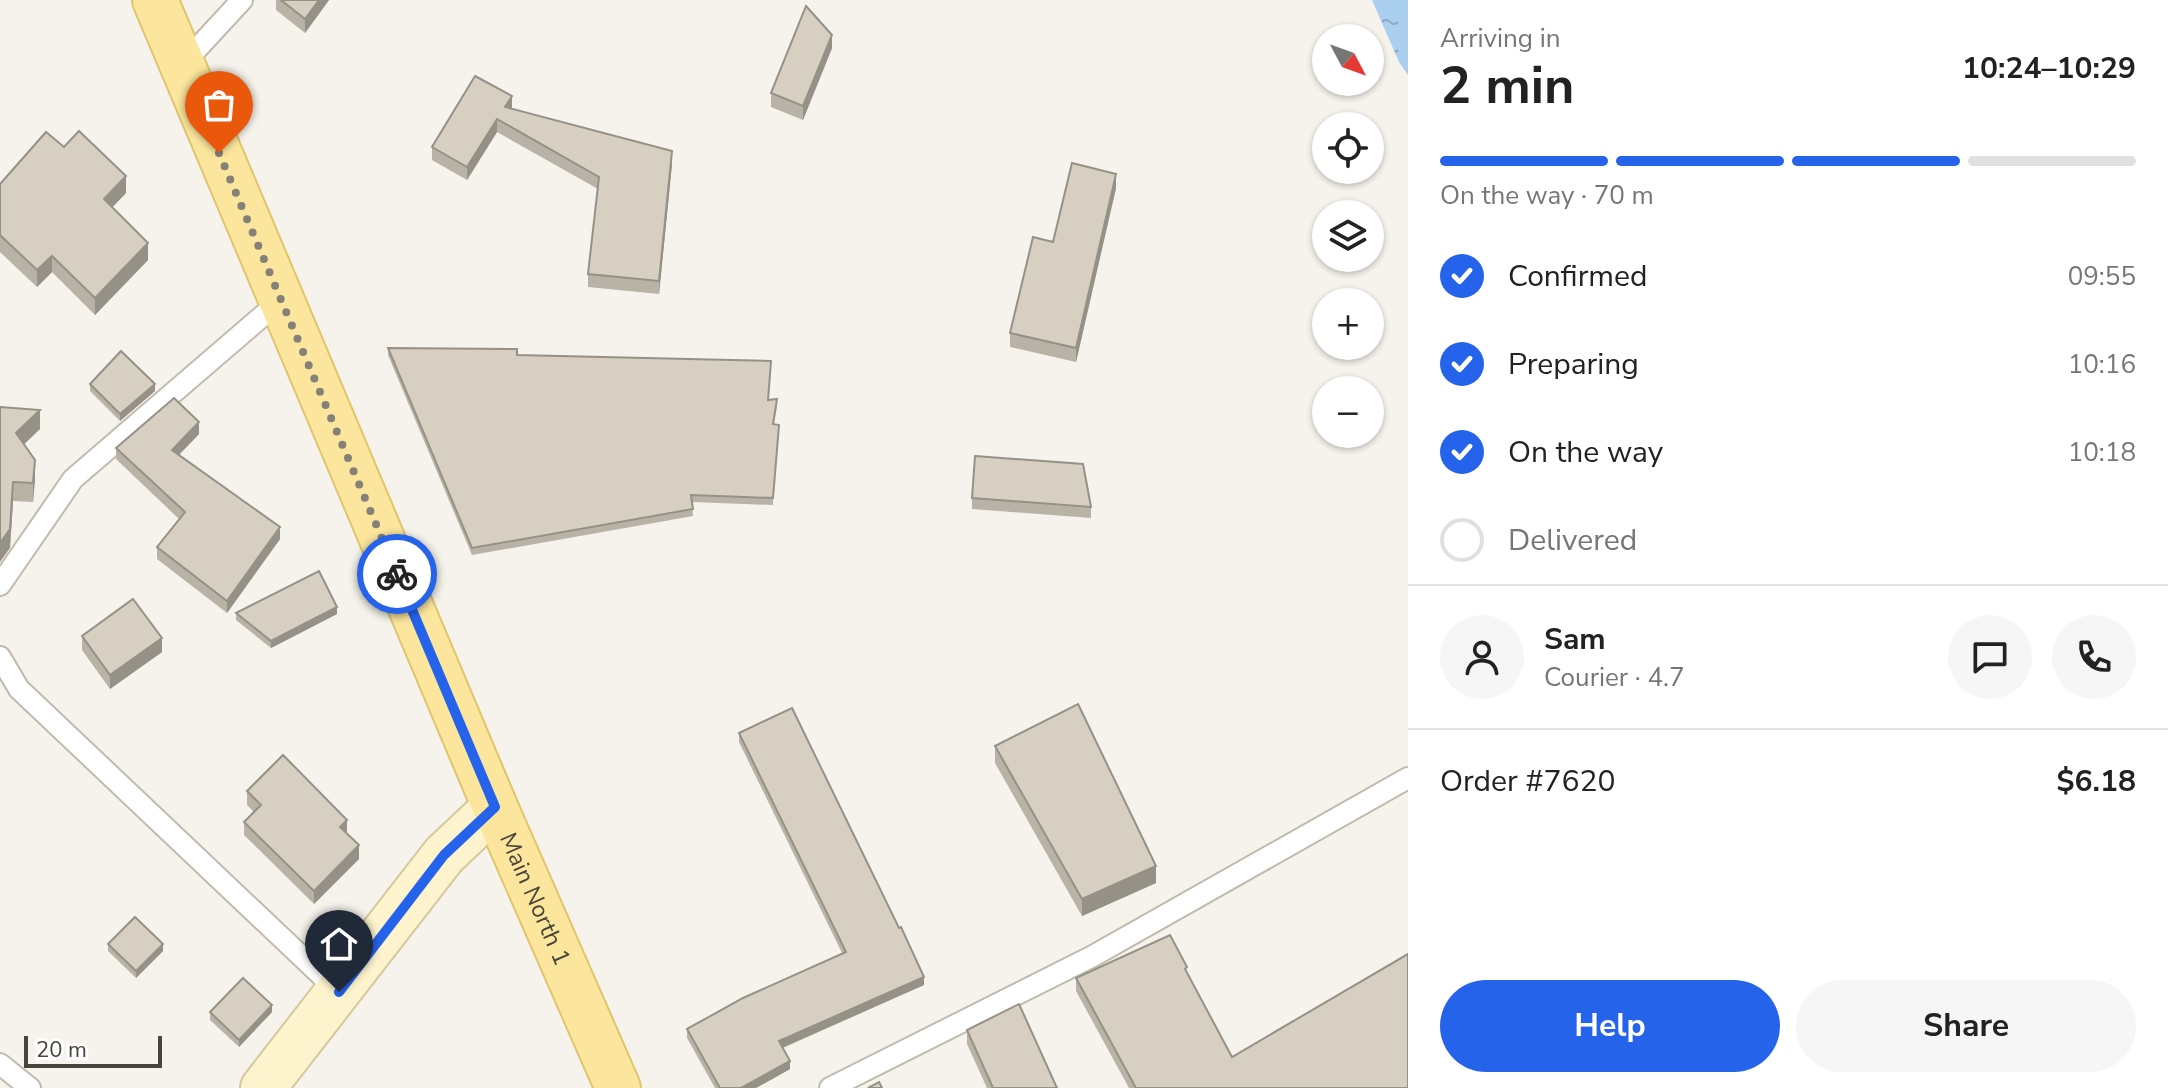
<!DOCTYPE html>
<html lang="en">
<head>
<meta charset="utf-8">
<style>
  :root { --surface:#fff; --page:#f6f6f6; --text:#222; --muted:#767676; --line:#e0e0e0; --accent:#2563eb }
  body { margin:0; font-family:"Nunito Sans",sans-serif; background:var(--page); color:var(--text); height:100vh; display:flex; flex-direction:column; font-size:30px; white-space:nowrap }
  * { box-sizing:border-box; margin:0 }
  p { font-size:26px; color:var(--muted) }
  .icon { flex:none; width:44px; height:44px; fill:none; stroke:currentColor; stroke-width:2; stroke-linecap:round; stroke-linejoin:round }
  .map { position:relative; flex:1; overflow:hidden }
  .drawer { display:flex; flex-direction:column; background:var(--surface); width:760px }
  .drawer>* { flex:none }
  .needle { width:52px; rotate:131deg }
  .buttons { position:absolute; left:1312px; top:24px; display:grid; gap:16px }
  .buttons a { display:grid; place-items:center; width:72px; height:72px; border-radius:50%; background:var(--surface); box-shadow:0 2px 6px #0004; font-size:40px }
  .scale { position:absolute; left:24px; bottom:20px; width:138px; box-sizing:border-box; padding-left:8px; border:4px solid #494439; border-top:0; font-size:22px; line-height:28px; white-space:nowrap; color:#494439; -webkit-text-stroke:6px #fff; paint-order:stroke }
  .pin { position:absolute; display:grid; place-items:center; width:68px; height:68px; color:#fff; margin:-82px -34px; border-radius:50% 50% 50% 0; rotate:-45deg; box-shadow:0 0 8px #0007 }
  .pin .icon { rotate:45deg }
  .courier { position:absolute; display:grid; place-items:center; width:80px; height:80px; margin:-40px; border:6px solid #2563eb; border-radius:50%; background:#fff; color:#222; box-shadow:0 2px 10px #0007 }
  .summary em { font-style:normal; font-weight:700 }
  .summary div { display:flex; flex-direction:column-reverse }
  .summary { display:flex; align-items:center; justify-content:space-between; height:136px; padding:0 32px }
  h1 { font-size:52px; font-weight:700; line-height:60px }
  .bar { display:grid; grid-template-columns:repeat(4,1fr); gap:12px 8px; align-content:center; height:96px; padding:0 32px }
  .bar i { height:10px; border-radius:6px; background:var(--line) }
  .bar .selected { background:var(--accent) }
  .bar p { grid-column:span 4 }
  .line { display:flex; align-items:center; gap:20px; padding:0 32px; border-top:2px solid var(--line) }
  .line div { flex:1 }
  .round { display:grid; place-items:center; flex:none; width:84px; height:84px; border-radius:42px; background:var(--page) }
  ol { padding:0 32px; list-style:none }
  li { display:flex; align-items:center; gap:24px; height:88px }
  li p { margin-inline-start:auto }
  li .icon { padding:8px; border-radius:50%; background:var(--accent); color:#fff; stroke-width:4 }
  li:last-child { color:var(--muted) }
  li i { width:44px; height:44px; border:4px solid var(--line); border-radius:50% }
  .button { display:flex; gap:16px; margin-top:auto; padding:16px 32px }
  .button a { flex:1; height:92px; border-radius:48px; background:var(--accent); color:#fff; font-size:32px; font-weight:700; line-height:92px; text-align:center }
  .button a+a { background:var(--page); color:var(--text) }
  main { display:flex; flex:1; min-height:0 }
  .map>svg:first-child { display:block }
  .water { fill:url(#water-ripples) }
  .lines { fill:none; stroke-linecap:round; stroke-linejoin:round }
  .lane-casing { stroke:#c1bbae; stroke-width:24 }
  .secondary-casing { stroke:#d4c89c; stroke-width:48 }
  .primary-casing { stroke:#e2c46d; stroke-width:48 }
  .lane { stroke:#fff; stroke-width:20 }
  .secondary { stroke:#fdf4cd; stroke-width:44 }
  .primary { stroke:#fce69e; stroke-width:44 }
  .wall { fill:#b9b2a6 }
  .shaded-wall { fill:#969187 }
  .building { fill:#d7cfc1; stroke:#969187; stroke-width:2 }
  .done { stroke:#858177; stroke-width:8; stroke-dasharray:0 14.4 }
  .route { stroke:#2563eb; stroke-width:10 }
  .labels { text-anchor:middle; stroke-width:8; stroke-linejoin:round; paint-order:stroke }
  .street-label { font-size:24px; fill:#494439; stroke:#fff }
</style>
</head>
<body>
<main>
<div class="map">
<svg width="1408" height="1088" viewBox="0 0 1408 1088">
  <defs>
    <pattern id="water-ripples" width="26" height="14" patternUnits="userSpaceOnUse" patternTransform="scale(2)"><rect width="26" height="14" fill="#aacfef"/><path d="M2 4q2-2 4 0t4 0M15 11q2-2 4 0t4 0" fill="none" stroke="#8caac3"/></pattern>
  </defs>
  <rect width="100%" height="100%" fill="#f5f3eb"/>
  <polygon class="water" points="1372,0 1408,0 1408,75 1399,62"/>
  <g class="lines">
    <defs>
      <g id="lane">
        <polyline points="182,65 242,0"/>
        <polyline points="0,585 73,479 281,300"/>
        <polyline points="0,657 19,689 339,992"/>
        <polyline points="0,1064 30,1088"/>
        <polyline points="830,1088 1093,956 1408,778"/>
      </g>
      <polyline id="secondary" points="263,1088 444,855 495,807"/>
      <g id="primary">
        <path id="s1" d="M155 0 495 807 618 1088"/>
      </g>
    </defs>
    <use href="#lane" class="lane-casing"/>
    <use href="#secondary" class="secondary-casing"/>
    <use href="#primary" class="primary-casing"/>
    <use href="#lane" class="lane"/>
    <use href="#secondary" class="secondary"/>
    <use href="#primary" class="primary"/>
  </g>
  <g class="wall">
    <polygon points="276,0 329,0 305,33 276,10"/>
    <polygon points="832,48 803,120 771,107 771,93"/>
    <polygon points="512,109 672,164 659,294 588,287 588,274 598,189 497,132 467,180 432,160 432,147"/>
    <polygon points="64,147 126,193 112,207 148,260 95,315 52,272 37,287 0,252 0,184"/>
    <polygon points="1116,188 1076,362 1010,347 1010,333 1053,242"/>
    <polygon points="388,348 771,368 768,400 777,406 774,424 773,505 692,502 693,516 472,555 388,355"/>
    <polygon points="90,384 155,391 120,421 90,391"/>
    <polygon points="0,407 40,429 24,444 35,479 33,502 13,501 10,548"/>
    <polygon points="199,434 179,455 280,539 227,613 157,559 157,547 179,519 116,459 116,448"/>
    <polygon points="972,498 1091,507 1091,518 972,509"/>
    <polygon points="236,613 337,614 271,648 236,620"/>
    <polygon points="82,636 162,652 110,689 82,650"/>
    <polygon points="739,733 924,985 783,1048 790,1069 756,1088 715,1088 687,1038 687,1029 842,953 739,742"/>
    <polygon points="995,746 1156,883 1082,916 995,763"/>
    <polygon points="247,791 347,834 359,859 314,904 244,835 244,822 254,812 247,805"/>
    <polygon points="108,944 163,951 136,978 108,951"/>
    <polygon points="1187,973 1232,1057 1408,1088 1129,1088 1076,991 1076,978"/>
    <polygon points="210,1012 272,1012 239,1047 210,1020"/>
    <polygon points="967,1030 1057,1088 987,1088 967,1044"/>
  </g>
  <g class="shaded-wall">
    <polygon points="319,0 329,0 305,33 305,19"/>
    <polygon points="832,35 832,48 803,120 803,106"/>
    <polygon points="512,96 512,109 505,107"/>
    <polygon points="497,119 497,132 467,180 467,167"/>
    <polygon points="672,151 672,164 659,294 659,281"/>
    <polygon points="1116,174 1116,188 1076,362 1076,348"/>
    <polygon points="126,176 126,193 104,216 104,199"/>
    <polygon points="148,243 148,260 95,315 95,298"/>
    <polygon points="52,256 52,272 37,287 37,270"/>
    <polygon points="155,384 155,391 120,421 120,414"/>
    <polygon points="40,410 40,429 16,452 16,433"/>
    <polygon points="199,422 199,434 172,462 172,450"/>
    <polygon points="35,460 35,479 33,502 33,483"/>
    <polygon points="13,482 13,501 10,548 0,562 0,543"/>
    <polygon points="280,527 280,539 227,613 227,601"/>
    <polygon points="337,607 337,614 271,648 271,641"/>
    <polygon points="162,638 162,652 110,689 110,675"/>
    <polygon points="347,820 347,833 340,827"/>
    <polygon points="359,845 359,859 314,904 314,891"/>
    <polygon points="1156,866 1156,883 1082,916 1082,899"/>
    <polygon points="163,944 163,951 136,978 136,971"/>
    <polygon points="924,977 924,985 779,1049 779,1041"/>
    <polygon points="272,1005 272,1012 239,1047 239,1040"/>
    <polygon points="790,1061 790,1069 756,1088 741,1088"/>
  </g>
  <g class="building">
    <polygon points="281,0 319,0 305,19"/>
    <polygon points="806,6 832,35 803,106 771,93"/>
    <polygon points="475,76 512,96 505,107 672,151 659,281 588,274 599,177 497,119 467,167 432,147"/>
    <polygon points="79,131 126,176 104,199 148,243 95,298 52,256 37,270 0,235 0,184 46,132 64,147"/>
    <polygon points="1072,163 1116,174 1076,348 1010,333 1033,237 1053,242"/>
    <polygon points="388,348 517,349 517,355 771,361 768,400 777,399 773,424 779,425 773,498 691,495 693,509 472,548"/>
    <polygon points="121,351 155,384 120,414 90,384"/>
    <polygon points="174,398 199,422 172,450 280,527 227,601 157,547 185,512 116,448"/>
    <polygon points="0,407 40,410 16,433 35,460 33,483 13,482 10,529 0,543"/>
    <polygon points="975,456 1083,464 1091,507 972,498"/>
    <polygon points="319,571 337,607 271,641 236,613"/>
    <polygon points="133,599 162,638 110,675 82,636"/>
    <polygon points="1078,704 1156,866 1082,899 995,746"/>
    <polygon points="792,708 899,928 901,927 924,977 779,1041 790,1061 741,1088 720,1088 687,1029 743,998 846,952 739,733"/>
    <polygon points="283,755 347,820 340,827 359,845 314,891 244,822 261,805 247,791"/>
    <polygon points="135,917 163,944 136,971 108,944"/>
    <polygon points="1170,935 1187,967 1185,969 1232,1057 1408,954 1408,1088 1136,1088 1076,978"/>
    <polygon points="243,978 272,1005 239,1040 210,1012"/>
    <polygon points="1019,1004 1057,1088 993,1088 967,1030"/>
    <polygon points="879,1082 882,1088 868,1088"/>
  </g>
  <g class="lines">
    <polyline class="done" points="219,153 397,574"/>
    <polyline class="route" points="339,992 444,855 495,807 397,574"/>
  </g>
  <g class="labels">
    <g class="street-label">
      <text dy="8" stroke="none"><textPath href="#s1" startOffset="976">Main North 1</textPath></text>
    </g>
  </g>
</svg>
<div class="buttons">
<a><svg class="needle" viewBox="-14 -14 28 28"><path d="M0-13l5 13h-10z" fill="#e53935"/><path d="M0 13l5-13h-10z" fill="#767676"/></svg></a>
<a><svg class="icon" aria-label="locate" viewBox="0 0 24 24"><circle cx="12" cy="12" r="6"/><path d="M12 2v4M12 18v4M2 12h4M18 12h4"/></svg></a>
<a><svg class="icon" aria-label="layers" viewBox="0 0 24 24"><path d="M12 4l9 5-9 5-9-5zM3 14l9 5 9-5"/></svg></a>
<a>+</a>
<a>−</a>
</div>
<div class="scale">20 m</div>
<div class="pin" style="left:219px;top:153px;background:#ea580c"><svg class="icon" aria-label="bag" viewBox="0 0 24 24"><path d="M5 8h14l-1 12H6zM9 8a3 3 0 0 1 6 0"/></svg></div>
<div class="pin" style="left:339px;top:992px;background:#1f2937"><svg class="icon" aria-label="home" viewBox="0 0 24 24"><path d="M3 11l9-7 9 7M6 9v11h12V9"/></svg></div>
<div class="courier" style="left:397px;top:574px"><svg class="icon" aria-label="bike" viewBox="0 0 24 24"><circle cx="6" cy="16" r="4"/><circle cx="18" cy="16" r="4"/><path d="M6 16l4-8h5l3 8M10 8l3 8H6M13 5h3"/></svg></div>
</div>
<section class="drawer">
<div class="summary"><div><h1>2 min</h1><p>Arriving in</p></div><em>10:24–10:29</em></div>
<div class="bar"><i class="selected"></i><i class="selected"></i><i class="selected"></i><i></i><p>On the way · 70 m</p></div>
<ol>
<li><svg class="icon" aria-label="check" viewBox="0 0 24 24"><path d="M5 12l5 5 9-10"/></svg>Confirmed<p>09:55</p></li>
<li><svg class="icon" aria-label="check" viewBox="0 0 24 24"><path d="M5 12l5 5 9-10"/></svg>Preparing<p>10:16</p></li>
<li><svg class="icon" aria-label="check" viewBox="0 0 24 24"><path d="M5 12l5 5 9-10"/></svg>On the way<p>10:18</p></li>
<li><i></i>Delivered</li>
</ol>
<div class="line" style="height:144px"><a class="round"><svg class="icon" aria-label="person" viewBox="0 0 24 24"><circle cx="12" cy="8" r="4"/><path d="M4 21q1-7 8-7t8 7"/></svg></a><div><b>Sam</b><p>Courier · 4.7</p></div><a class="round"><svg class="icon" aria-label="chat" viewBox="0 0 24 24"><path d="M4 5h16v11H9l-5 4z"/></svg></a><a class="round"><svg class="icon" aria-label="phone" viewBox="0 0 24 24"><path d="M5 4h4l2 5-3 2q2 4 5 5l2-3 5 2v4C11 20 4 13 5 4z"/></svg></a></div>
<div class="line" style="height:104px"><div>Order #7620</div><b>$6.18</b></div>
<div class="button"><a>Help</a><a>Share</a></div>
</section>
</main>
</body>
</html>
